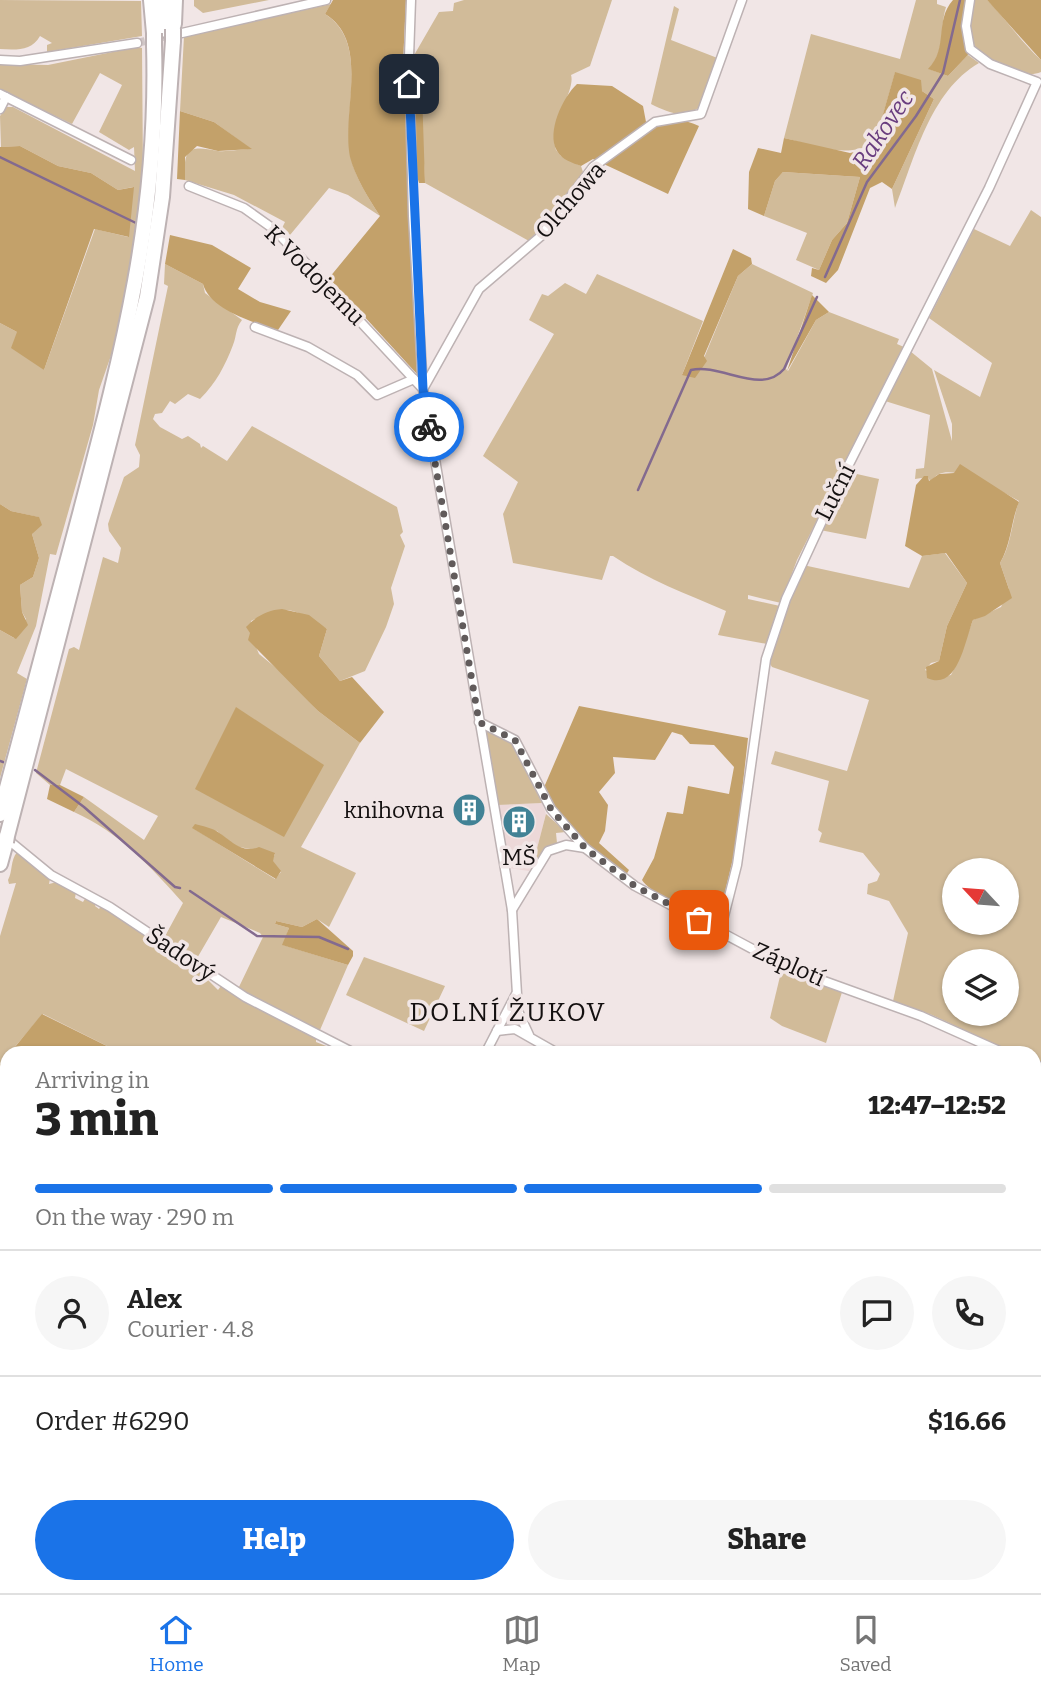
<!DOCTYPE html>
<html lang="en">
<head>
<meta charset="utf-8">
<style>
  :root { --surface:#fff; --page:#f6f6f6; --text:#222; --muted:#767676; --line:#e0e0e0; --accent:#1a73e8 }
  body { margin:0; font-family:Bitter,serif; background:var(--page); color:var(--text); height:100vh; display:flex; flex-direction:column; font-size:26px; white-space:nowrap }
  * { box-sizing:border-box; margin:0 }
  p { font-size:23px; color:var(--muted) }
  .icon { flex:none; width:38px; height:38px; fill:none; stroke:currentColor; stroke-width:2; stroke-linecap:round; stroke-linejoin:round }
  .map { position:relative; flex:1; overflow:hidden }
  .drawer { position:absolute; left:0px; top:1046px; width:1041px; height:548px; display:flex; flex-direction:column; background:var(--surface); border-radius:21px 21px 0 0; box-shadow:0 2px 5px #0004 }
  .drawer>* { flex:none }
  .needle { width:46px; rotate:296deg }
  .buttons { position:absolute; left:942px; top:858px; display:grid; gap:14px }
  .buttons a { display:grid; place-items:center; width:77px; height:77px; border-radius:50%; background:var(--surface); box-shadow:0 2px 5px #0004; font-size:35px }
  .pin { position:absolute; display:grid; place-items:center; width:60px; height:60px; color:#fff; margin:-30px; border-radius:14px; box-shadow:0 4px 10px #0006 }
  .courier { position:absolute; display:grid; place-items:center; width:70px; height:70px; margin:-35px; border:5px solid #1a73e8; border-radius:50%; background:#fff; color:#222; box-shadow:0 2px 9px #0007 }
  .headline em { font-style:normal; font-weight:800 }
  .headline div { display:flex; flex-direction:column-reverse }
  .headline { display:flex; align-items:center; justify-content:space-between; height:119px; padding:0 35px }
  h1 { font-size:46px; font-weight:800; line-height:52px }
  .bar { display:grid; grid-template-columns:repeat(4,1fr); gap:10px 7px; align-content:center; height:84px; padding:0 35px }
  .bar i { height:9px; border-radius:5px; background:var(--line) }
  .bar .selected { background:var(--accent) }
  .bar p { grid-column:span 4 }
  .line { display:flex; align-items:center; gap:18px; padding:0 35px; border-top:2px solid var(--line) }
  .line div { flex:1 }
  .round { display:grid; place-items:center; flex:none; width:74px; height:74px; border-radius:37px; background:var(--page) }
  .cta { display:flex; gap:14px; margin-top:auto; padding:14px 35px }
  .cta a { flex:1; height:80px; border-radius:42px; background:var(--accent); color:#fff; font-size:28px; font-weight:800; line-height:80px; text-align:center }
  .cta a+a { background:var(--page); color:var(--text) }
  .dock { display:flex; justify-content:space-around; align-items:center; height:98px; border-top:2px solid var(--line); background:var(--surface); font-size:19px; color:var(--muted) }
  .dock a { display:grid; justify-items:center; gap:4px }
  .dock .selected { color:var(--accent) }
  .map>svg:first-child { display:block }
  .built { fill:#ecd8d8 }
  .green { fill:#d1bb99; fill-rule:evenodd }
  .forest { fill:#c3a16a }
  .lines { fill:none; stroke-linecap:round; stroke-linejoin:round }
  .stream { stroke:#836a8f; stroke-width:2.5 }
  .street-tunnel { stroke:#d0c6c6; stroke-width:8; stroke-dasharray:8 4; stroke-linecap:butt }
  .street-casing { stroke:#bdb2b3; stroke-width:11 }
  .highway-casing { stroke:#bdb2b3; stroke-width:18 }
  .street { stroke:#fff; stroke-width:8 }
  .highway { stroke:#fff; stroke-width:14 }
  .highway-bridge-casing { stroke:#bdb2b3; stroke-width:18; stroke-linecap:butt }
  .highway-bridge { stroke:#fff; stroke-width:14 }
  .done { stroke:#615b5b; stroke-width:7; stroke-dasharray:0 12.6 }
  .route { stroke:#1a73e8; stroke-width:9 }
  .labels { text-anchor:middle; stroke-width:7; stroke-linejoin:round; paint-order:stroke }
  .street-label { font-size:23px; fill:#141010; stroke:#f1e6e6 }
  .poi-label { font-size:23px; fill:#141010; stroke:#f1e6e6; text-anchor:end }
  .water-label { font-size:24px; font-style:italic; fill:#693d7f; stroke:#f1e6e6 }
  .quarter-label { font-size:26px; letter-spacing:2px; fill:#141010; stroke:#f1e6e6 }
</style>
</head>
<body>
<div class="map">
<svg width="1041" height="1593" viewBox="0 0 1041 1593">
  <rect width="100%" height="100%" fill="#f1e6e6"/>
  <g class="built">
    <polygon points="542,803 546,814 533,864 529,871 509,868 497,805"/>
    <polygon points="1034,1495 1041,1497 1041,1593 985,1593 983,1587 1034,1587"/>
  </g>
  <g class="green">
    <path d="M0 0 141 1 142 36 47 52V45L52 43 40 36C32 51 16 50 0 49Z"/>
    <polygon points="194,0 269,0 203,13 194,6"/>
    <path d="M464 0H612L590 66 571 75C576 91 548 124 556 150L561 156 581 166 583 172 565 200 529 241 425 183C425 151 414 100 429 71L413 63V57L439 12 453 11 454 3Z"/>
    <path d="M916 0H937V4L946 7C939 31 946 50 929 69L948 76 968 55 979 63C930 91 914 160 895 208L892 189 934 99 895 73 875 142C848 160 814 145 784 138L811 34 900 59Z"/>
    <path d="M974 0H987C1006 19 1021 42 1041 60V72C1029 77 1020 72 1009 68 972 54 963 39 974 0Z"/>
    <path d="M331 4 325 14C371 43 341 113 351 158 355 177 369 199 380 216L348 195 329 188 290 235 282 228 285 222 234 195 185 180C183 148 189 145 218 151 227 152 242 149 251 149L214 122 180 111 184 36Z"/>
    <path d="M674 6 679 9 671 40 720 59 702 105C685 120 669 113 651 104Z"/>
    <polygon points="137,47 142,48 143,174 131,262 115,344 99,390 93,425 56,555 50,554 36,626 17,673 27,679 0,778 0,630 14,638 26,619 22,612 20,585 33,577 39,558 32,534 38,517 11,511 0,504 0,323 17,332 44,370 95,229 128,237 133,187 118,190 91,173 58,166 20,146 1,147 0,116 7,107 13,107 135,171 134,147 129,150 99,132 122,85 100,73 72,124 0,90 0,64 48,65"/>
    <polygon points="783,172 860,177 847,223 832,240 819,270 796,260 807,233 764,216 775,181"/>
    <path d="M1031 210 1041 217V1065L1034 1063V1054L1014 1053 932 1015 893 1001 908 933 889 901 867 894 868 884 877 881 880 874 863 853 819 842 822 833 818 830 829 781 771 764 775 751 847 771 869 700 772 667 769 662 803 565 909 588 922 556 945 553 967 583 947 626 939 661 931 663 925 670 941 677 951 675 954 669 973 620 1001 607 1009 589 1000 563C1011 546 1012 521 1019 501 1003 492 958 465 939 474 936 475 933 479 930 481L928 477 915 479 916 469 924 468 930 415 885 401 910 351 932 369 952 441V424L934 370 980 397 992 363 929 318 974 229 1010 246ZM954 870H1006V922H954V895H951ZM954 961H1006V1013H954Z"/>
    <path d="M165 264 203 284 205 293 242 320C235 329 237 335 233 345 225 366 216 383 200 399L188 394 175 404 170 401 162 413 155 414 153 419 160 427 182 439 188 436 200 444 201 448 203 446 227 461 252 426 397 507 403 532 400 535 405 546 391 588 394 604 386 627 365 671 340 681 319 656 327 629C292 608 288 603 251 621L250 633 259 654 286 676 318 711 360 743 301 847 356 873 329 927 317 919 302 927 276 921 275 924 289 928 283 945 348 965 320 1030 265 1006 238 989 263 937 260 933 221 917 196 960 164 938 183 903C151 867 119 832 74 812L84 797 144 840 158 816 66 769 60 785H50L36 773 69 649 74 647 79 650 103 557 118 563 121 548 109 531 108 524 124 477 139 467 140 455 135 445 168 286 164 284ZM193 828 217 831 235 846 275 854 272 861 281 872 275 879Z"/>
    <path d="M752 264 813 293 786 369 788 371 816 320 829 312 899 339 897 344 904 347 797 560 781 603 748 595V599L780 606 767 644 718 635 726 611C687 594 648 580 613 556H610L602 580 513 563 503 514 518 482 483 456 554 334 529 320 542 294 548 296 565 283 586 294 597 274 703 321 682 375 704 358 738 276Z"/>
    <polygon points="848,472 879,479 866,539 820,530"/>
    <polygon points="486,730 512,742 542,803 497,805"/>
    <polygon points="546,814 566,832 556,833 557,843 546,849 533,864"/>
    <path d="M17 852 50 879 49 884 57 882 76 892 75 898 83 902 86 897 97 902 95 906 99 909 102 905 199 971 218 990 221 986C254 1007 282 1019 316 1036V1042L344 1053H121L43 1014 0 1064V936L16 883 9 884 8 880C13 871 10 861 17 852Z"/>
    <polygon points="364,957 445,986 424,1031 346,995"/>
    <polygon points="782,968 843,989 826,1043 782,1026 770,1018"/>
    <polygon points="0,1297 7,1302 7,1509 0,1511"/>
    <polygon points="1034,1368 1041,1369 1041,1483 1038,1482 1036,1488 1041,1490 1041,1497 1034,1495"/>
    <polygon points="7,1544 7,1587 42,1587 54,1593 0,1593 0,1554"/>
    <polygon points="443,1587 618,1587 612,1593 442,1593"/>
    <polygon points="695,1587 897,1587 897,1593 690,1593"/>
  </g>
  <g class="forest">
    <path d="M333 0H406L403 63 417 374 329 278 380 216C369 199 355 177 350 157 341 112 371 42 325 14Z"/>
    <path d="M953 0H966L964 38 968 55 948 76 928 69C949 48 934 21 953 0Z"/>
    <polygon points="987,0 1041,0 1041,60"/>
    <polygon points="413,63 430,70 422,91 425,183 419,183 416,173"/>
    <polygon points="895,72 921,80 922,91 934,99 892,189 882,182 870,188 838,270 826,283 811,276 812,268 819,270 832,240 847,223 860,177 783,172 775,181 764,216 748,209 749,172 758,148 781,153 784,138 850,153 863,150 866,142 875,142"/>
    <path d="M577 84 612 86 643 106 646 122 655 127C670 118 685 119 699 126L668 194 593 159 581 166C573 163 562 160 557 151 546 132 563 97 577 84Z"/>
    <polygon points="180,111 214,122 252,149 218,151 197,146 185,157 185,180 177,179"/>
    <polygon points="20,146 58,166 91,173 118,190 134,187 129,237 94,229 44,370 11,348 17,332 0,323 0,147"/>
    <path d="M170 235 212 245 251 268 238 289 260 302 291 311 278 330C255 323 210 310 203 284L165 264Z"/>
    <polygon points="733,249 751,258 752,264 738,276 704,356 707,361 695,378 682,375"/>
    <polygon points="812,295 829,312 816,320 787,371"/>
    <path d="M960 464 1019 502C1011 521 1011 545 1000 563L1012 598 985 616 973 620C965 640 958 692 927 678L926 667 939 661 947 626 967 583 946 553 922 556 905 546 916 485 924 476H928L929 481 939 474 954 473Z"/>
    <polygon points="0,504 11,511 39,517 42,525 32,534 39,558 33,577 20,585 22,612 28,625 16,639 0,630"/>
    <path d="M282 609 309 615 327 629 319 656 340 681 352 677 384 712 360 743 318 711 248 640 250 633 246 627C256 616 268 610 282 609Z"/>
    <path d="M579 706 748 738 736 846 719 917C706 926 649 892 642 880L654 858 667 812 683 814 688 786 729 794 734 767 714 745 690 744 682 735 672 732 655 760 613 757 615 773 599 792 608 805 605 831 599 843 629 870 626 875C602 856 547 816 545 785Z"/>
    <polygon points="236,707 324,765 284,837 195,789"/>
    <polygon points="50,785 60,785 84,797 74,812 47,799"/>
    <path d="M195 824C202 826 212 828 218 832 232 841 241 854 259 847L275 853 273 861 281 871 276 879 192 828Z"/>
    <polygon points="317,919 353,951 353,956 348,965 282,945 289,928 275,924 276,921 302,927"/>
    <polygon points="42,1014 121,1053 10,1053"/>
    <polygon points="7,1057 7,1208 0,1211 0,1064"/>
  </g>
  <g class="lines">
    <g class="stream">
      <polyline points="0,157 138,224"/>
      <polyline points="825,277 867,182 916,116 943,73 960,0"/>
      <path d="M638 490 691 370C721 363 761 396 784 369L817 297"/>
      <polyline points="0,761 3,762"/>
      <polyline points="35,770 84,807 175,887 180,888"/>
      <polyline points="190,891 257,936 319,937 348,949"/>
      <polyline points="1034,1327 1041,1327"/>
      <polyline points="645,1593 657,1587"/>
    </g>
    <polyline class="street-tunnel" points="137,43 176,34"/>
    <defs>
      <g id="street">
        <polyline points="411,0 409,57 413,216 423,389 512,910 518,1011 529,1035"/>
        <polyline points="182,33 326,0"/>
        <polyline points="0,60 20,61 137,43"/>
        <polyline points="0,94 6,97 0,109"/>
        <polyline points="6,97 131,160"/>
        <polyline points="189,186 244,208 275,230 423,389 479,289 541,236 593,167 655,122 701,114 742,0"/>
        <polyline points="255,327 308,347 357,375 377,395 414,379"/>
        <polyline points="479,722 515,740 551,809 585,848 635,886 788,968 921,1016 1006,1054"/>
        <polyline points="12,843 51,875 110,907 245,997 356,1054"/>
        <polyline points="512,910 548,851 566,845 585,848"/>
        <polyline points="720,932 737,865 766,659 786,599 840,482 989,188 1037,82 990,64 970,49 966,26 970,0"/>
        <polyline points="497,1031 515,1029 559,1054"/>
        <polyline points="485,1054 516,994"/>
        <polyline points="1034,1065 1041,1067"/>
        <polyline points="1034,1307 1041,1306"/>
        <polyline points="979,1587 981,1593"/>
        <polyline points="281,1593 283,1587"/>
      </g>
      <g id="highway">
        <polyline points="151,0 154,33"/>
        <polyline points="164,0 166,30"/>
        <polyline points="174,24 175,0"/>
        <path d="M0 814C27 712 54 611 81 510 123 350 159 213 154 45"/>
        <polyline points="7,836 147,297 162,197 173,41"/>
        <polyline points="0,864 6,842"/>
      </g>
    </defs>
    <use href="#street" class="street-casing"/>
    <use href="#highway" class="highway-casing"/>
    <use href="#street" class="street"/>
    <use href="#highway" class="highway"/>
    <defs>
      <g id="highway-bridge">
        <polyline points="154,33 154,45"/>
        <polyline points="173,41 173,29"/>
        <polyline points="6,842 7,836"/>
      </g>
    </defs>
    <use href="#highway-bridge" class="highway-bridge-casing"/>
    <use href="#highway-bridge" class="highway-bridge"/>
  </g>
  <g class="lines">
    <polyline class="done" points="429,427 479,722 515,740 551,809 585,848 635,886 699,920"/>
    <polyline class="route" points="409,84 423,389 429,427"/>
  </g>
  <defs>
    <symbol id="building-disc" viewBox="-11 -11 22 22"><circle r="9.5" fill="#418295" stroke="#f1e6e6"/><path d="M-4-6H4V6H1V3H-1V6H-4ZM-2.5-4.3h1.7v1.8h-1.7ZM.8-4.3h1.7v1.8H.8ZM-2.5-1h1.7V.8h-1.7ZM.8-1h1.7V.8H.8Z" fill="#fff"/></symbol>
  </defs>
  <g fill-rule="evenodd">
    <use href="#building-disc" x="450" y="791" width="38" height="38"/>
    <use href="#building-disc" x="500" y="803" width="38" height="38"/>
  </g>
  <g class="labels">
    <g class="street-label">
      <text transform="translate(570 200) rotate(-49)" y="8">Olchowa</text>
      <text transform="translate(315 275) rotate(45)" y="8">K Vodojemu</text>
      <text transform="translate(835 492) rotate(-63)" y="8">Luční</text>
      <text transform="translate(181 954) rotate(34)" y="8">Šadový</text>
      <text transform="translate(789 964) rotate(24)" y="8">Záplotí</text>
    </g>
    <g class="poi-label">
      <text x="444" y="818">knihovna</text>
      <text x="519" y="865" text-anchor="middle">MŠ</text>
    </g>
    <g class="water-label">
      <text transform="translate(883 130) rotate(-56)" y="8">Rakovec</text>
    </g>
    <g class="quarter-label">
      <text x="508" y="1021">DOLNÍ ŽUKOV</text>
    </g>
  </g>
</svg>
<div class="buttons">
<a><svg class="needle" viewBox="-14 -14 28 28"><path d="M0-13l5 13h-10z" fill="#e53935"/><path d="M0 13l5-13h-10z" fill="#767676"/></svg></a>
<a><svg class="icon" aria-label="layers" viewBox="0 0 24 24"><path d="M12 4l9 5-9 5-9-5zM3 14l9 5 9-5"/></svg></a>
</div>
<div class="pin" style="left:699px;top:920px;background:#ea580c"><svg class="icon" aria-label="bag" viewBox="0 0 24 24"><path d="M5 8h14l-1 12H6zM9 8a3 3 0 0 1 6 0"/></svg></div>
<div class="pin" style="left:409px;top:84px;background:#1f2937"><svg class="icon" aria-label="home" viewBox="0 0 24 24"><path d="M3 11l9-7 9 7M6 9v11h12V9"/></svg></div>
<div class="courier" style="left:429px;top:427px"><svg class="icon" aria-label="bike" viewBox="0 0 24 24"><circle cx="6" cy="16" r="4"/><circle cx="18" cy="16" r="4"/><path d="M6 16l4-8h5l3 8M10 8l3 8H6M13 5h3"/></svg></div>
<section class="drawer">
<div class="headline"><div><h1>3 min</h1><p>Arriving in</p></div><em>12:47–12:52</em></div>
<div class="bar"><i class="selected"></i><i class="selected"></i><i class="selected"></i><i></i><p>On the way · 290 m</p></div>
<div class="line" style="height:126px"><a class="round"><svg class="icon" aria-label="person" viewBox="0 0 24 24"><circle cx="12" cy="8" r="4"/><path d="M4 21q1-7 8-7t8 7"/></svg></a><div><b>Alex</b><p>Courier · 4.8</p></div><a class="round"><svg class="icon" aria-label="chat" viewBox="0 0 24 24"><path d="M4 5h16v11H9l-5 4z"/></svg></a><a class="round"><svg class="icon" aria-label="phone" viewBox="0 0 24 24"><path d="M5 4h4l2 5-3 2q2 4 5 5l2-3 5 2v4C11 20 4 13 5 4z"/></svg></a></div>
<div class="line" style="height:91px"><div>Order #6290</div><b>$16.66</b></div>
<div class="cta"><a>Help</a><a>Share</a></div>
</section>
</div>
<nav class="dock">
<a class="selected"><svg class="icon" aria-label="home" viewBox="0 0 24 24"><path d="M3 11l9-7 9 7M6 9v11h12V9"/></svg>Home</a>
<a><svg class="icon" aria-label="map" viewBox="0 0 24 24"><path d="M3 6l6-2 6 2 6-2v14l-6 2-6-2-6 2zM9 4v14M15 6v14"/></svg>Map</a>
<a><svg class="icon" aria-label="saved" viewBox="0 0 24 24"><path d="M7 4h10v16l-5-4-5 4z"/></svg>Saved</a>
</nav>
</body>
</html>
